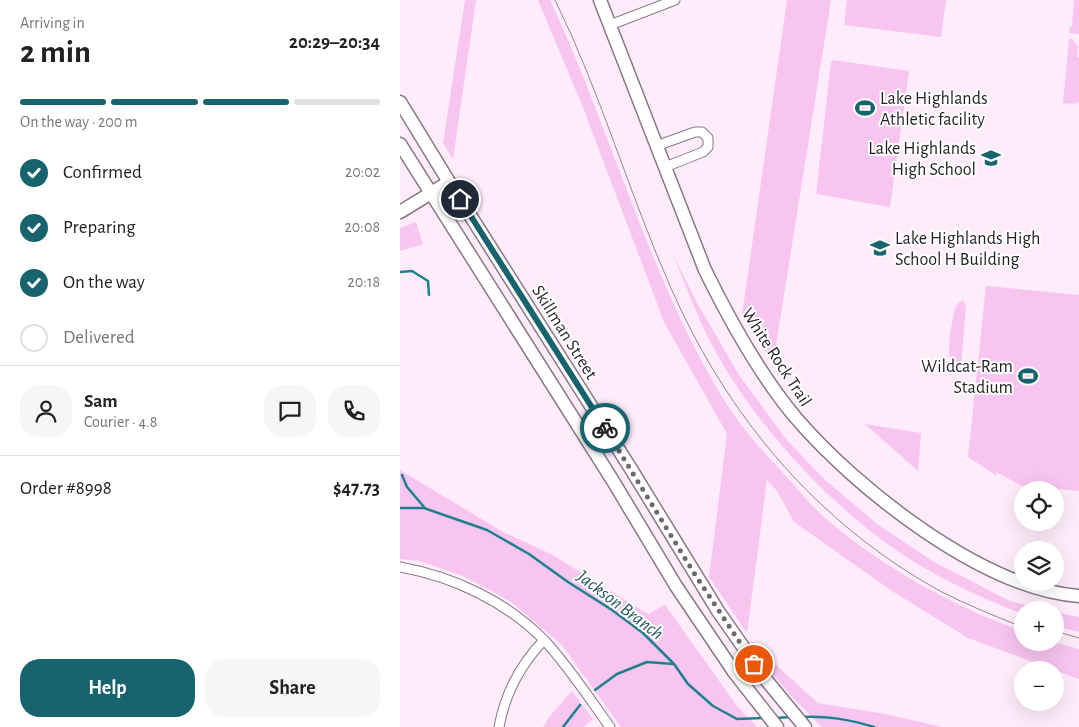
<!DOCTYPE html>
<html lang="en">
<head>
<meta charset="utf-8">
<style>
  :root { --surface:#fff; --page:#f6f6f6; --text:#222; --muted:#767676; --line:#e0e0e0; --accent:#17636e }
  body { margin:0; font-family:"Alegreya Sans",sans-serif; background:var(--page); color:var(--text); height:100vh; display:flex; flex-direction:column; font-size:19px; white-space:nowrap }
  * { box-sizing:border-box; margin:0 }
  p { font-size:16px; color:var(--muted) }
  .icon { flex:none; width:28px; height:28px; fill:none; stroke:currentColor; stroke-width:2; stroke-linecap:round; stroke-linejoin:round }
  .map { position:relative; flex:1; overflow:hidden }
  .sheet { display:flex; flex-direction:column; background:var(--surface); width:400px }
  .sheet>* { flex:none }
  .buttons { position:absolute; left:614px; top:481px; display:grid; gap:10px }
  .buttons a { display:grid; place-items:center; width:50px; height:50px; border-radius:50%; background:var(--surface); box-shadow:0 5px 20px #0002; font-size:25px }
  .pin { position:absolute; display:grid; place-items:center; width:42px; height:42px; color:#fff; margin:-21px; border:2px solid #fff; border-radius:50%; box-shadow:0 1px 5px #0007 }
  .courier { position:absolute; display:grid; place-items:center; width:50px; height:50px; margin:-25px; border:4px solid #17636e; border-radius:50%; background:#fff; color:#222; box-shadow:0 1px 6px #0007 }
  .headline em { font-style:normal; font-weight:700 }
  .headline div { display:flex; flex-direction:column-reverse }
  .headline { display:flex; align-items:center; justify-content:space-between; height:85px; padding:0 20px }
  h1 { font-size:32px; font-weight:700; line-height:38px }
  .bar { display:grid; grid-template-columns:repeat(4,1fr); gap:8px 5px; align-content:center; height:60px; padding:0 20px }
  .bar i { height:6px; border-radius:4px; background:var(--line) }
  .bar .current { background:var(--accent) }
  .bar p { grid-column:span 4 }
  .line { display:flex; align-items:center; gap:12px; padding:0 20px; border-top:1px solid var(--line) }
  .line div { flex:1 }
  .round { display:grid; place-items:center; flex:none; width:52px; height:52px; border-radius:20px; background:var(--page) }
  ol { padding:0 20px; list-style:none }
  li { display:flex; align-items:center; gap:15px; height:55px }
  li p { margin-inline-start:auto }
  li .icon { padding:5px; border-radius:50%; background:var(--accent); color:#fff; stroke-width:4 }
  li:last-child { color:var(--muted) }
  li i { width:28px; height:28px; border:2px solid var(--line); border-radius:50% }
  .button { display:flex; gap:10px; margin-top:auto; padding:10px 20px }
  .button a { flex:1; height:58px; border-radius:20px; background:var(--accent); color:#fff; font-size:20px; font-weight:700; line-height:58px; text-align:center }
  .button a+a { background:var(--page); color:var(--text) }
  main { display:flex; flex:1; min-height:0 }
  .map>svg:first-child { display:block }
  .green { fill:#f8c4f0 }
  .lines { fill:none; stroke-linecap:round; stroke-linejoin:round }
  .stream { stroke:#1e808e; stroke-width:2.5 }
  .street-casing { stroke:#887885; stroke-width:11 }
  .secondary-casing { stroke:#887885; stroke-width:15 }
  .street { stroke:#fff; stroke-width:9 }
  .secondary { stroke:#fff; stroke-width:12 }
  .tram { stroke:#928690; stroke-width:1 }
  .done { stroke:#71676f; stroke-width:5; stroke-dasharray:0 9 }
  .route { stroke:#17636e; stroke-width:6 }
  .labels { text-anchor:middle; stroke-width:4; stroke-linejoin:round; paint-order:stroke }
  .poi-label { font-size:18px; fill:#251f24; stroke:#fff; text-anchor:start }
  .street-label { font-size:18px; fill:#251f24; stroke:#fff }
  .water-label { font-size:19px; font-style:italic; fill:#265a63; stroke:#fff }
</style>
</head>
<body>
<main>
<section class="sheet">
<div class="headline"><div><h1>2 min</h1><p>Arriving in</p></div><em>20:29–20:34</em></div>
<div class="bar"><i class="current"></i><i class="current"></i><i class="current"></i><i></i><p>On the way · 200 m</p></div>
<ol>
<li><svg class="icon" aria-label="check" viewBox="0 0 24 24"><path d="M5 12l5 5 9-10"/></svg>Confirmed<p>20:02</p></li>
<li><svg class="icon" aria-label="check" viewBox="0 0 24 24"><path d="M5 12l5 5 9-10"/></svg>Preparing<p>20:08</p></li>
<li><svg class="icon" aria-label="check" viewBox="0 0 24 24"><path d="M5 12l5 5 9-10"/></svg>On the way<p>20:18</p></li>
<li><i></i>Delivered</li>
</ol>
<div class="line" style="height:90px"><a class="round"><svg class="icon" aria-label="person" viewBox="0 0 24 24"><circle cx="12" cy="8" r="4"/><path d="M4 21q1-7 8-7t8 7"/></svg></a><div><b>Sam</b><p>Courier · 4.8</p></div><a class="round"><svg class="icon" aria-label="chat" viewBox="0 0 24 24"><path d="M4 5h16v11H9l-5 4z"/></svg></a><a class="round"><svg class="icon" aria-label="phone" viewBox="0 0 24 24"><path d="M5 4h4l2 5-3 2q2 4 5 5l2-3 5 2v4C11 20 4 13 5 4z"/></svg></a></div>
<div class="line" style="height:65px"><div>Order #8998</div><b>$47.73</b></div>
<div class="button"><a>Help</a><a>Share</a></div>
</section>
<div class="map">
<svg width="679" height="727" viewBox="0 0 679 727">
  <rect width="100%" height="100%" fill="#feecfb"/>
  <g class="green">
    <polygon points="65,0 76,0 53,159 43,143"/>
    <path d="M138 0H150C210 128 246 268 318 390 336 421 359 448 384 474 398 489 411 506 426 519 484 568 552 606 622 631V642H655L679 649V679L568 638 492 591 394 522 377 491 367 480 347 633 309 577 327 434 264 322 184 110Z"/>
    <polygon points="387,0 431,0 373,364 342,315"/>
    <polygon points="447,0 546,0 541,37 444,25"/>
    <polygon points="674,0 679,0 679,34 669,33 670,26 672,26"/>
    <polygon points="669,39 672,39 678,47 677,57 679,58 679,102 675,104 663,103"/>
    <polygon points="433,60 509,71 490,207 416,194 431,62"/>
    <polygon points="16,222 23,244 0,251 0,228"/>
    <path d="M271 250 295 299 339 375 386 439 422 477 477 524 534 562 610 601 648 610H622V614C590 601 557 587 526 569 446 523 362 435 317 354 298 321 286 285 271 250Z"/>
    <polygon points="586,286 679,295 679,491 622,486 596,472 597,476 568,457"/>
    <path d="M563 301 566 305 561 367 556 371C543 360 552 324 555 308L558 303Z"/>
    <polygon points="465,424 521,433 518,471"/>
    <polygon points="0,470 103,532 151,554 248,614 265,605 337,706 357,727 221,727 162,645 110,601 63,576 19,561 0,559"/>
    <polygon points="655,612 679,617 679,632 655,626"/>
    <polygon points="364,664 375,664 418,703 485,714 542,727 422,727 393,698"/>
    <polygon points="172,691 193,719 183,727 143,727 150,716"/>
  </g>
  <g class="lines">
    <g class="stream">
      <polyline points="0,272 12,271 28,281 29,295"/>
      <polyline points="2,475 7,487 24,507"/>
      <polyline points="0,508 24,508 87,530 129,554 168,582 212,610 243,633 274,664 288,684 313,706 337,719 363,718"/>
      <polyline points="195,690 217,674 247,662 273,664"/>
      <path d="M401 717C428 716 448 719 474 727"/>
      <polyline points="376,718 391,717"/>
      <polyline points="163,727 180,705"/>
    </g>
    <defs>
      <g id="street">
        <polyline points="210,25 275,0"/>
        <polyline points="256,146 295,132 302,132 308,138 308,147 303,152 265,167"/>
        <path d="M0 567C54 577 106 601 145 641 169 667 189 698 210 727"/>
        <path d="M99 727C105 694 121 664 144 640"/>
      </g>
      <g id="secondary">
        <path d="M200 0 305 270C330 321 359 374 396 418 457 489 583 589 679 596"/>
        <polyline points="0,102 49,182 231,469 318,611 367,681 405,727"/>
        <polyline points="0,144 213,481 276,586 334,672 377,727"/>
        <polyline points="0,212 49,182"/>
      </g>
    </defs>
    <use href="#street" class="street-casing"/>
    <use href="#secondary" class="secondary-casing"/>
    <use href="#street" class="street"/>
    <use href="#secondary" class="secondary"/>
    <g class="tram">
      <path d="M155 0C201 93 229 194 271 288 327 416 417 523 540 591 567 605 595 616 622 627"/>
      <polyline points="655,631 679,638"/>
    </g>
  </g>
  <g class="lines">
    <polyline class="done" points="205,428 294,573 354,664"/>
    <polyline class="route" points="60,199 205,428"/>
  </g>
  <defs>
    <symbol id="stadium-bare" viewBox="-9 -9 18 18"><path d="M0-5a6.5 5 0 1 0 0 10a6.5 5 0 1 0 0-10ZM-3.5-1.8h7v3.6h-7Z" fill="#17636e" stroke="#fff" stroke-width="2.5" paint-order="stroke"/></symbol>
    <symbol id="school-bare" viewBox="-9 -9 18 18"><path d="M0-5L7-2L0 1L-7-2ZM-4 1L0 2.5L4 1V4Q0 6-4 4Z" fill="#17636e" stroke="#fff" stroke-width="2.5" paint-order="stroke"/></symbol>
  </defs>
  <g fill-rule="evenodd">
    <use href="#stadium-bare" x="451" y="94" width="28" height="28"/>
    <use href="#school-bare" x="577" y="144" width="28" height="28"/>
    <use href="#school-bare" x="466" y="234" width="28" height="28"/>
    <use href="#stadium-bare" x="614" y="362" width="28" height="28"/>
  </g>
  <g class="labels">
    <g class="poi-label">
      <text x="480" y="104">Lake Highlands<tspan x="480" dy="21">Athletic facility</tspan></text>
      <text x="576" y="154" text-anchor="end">Lake Highlands<tspan x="576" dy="21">High School</tspan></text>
      <text x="495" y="244">Lake Highlands High<tspan x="495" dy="21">School H Building</tspan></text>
      <text x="613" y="372" text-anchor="end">Wildcat-Ram<tspan x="613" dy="21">Stadium</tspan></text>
    </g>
    <g class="street-label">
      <text transform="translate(165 332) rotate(58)" y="6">Skillman Street</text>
      <text transform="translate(377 357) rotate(57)" y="6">White Rock Trail</text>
    </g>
    <g class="water-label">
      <text transform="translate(221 604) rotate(37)" y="7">Jackson Branch</text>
    </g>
  </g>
</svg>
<div class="buttons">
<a><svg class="icon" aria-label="locate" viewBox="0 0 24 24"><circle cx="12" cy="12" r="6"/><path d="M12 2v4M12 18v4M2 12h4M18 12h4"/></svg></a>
<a><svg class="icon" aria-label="layers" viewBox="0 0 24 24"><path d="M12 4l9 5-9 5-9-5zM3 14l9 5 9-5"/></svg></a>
<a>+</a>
<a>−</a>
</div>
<div class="pin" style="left:354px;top:664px;background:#ea580c"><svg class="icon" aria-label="bag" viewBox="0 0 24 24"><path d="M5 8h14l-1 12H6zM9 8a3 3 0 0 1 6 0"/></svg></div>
<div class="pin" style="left:60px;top:199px;background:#1f2937"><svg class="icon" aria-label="home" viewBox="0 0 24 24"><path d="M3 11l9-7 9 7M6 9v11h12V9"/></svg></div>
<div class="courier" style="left:205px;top:428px"><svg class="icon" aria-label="bike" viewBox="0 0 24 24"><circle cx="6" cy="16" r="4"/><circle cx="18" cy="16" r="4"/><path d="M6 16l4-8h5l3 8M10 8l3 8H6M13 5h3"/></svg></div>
</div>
</main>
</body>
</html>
